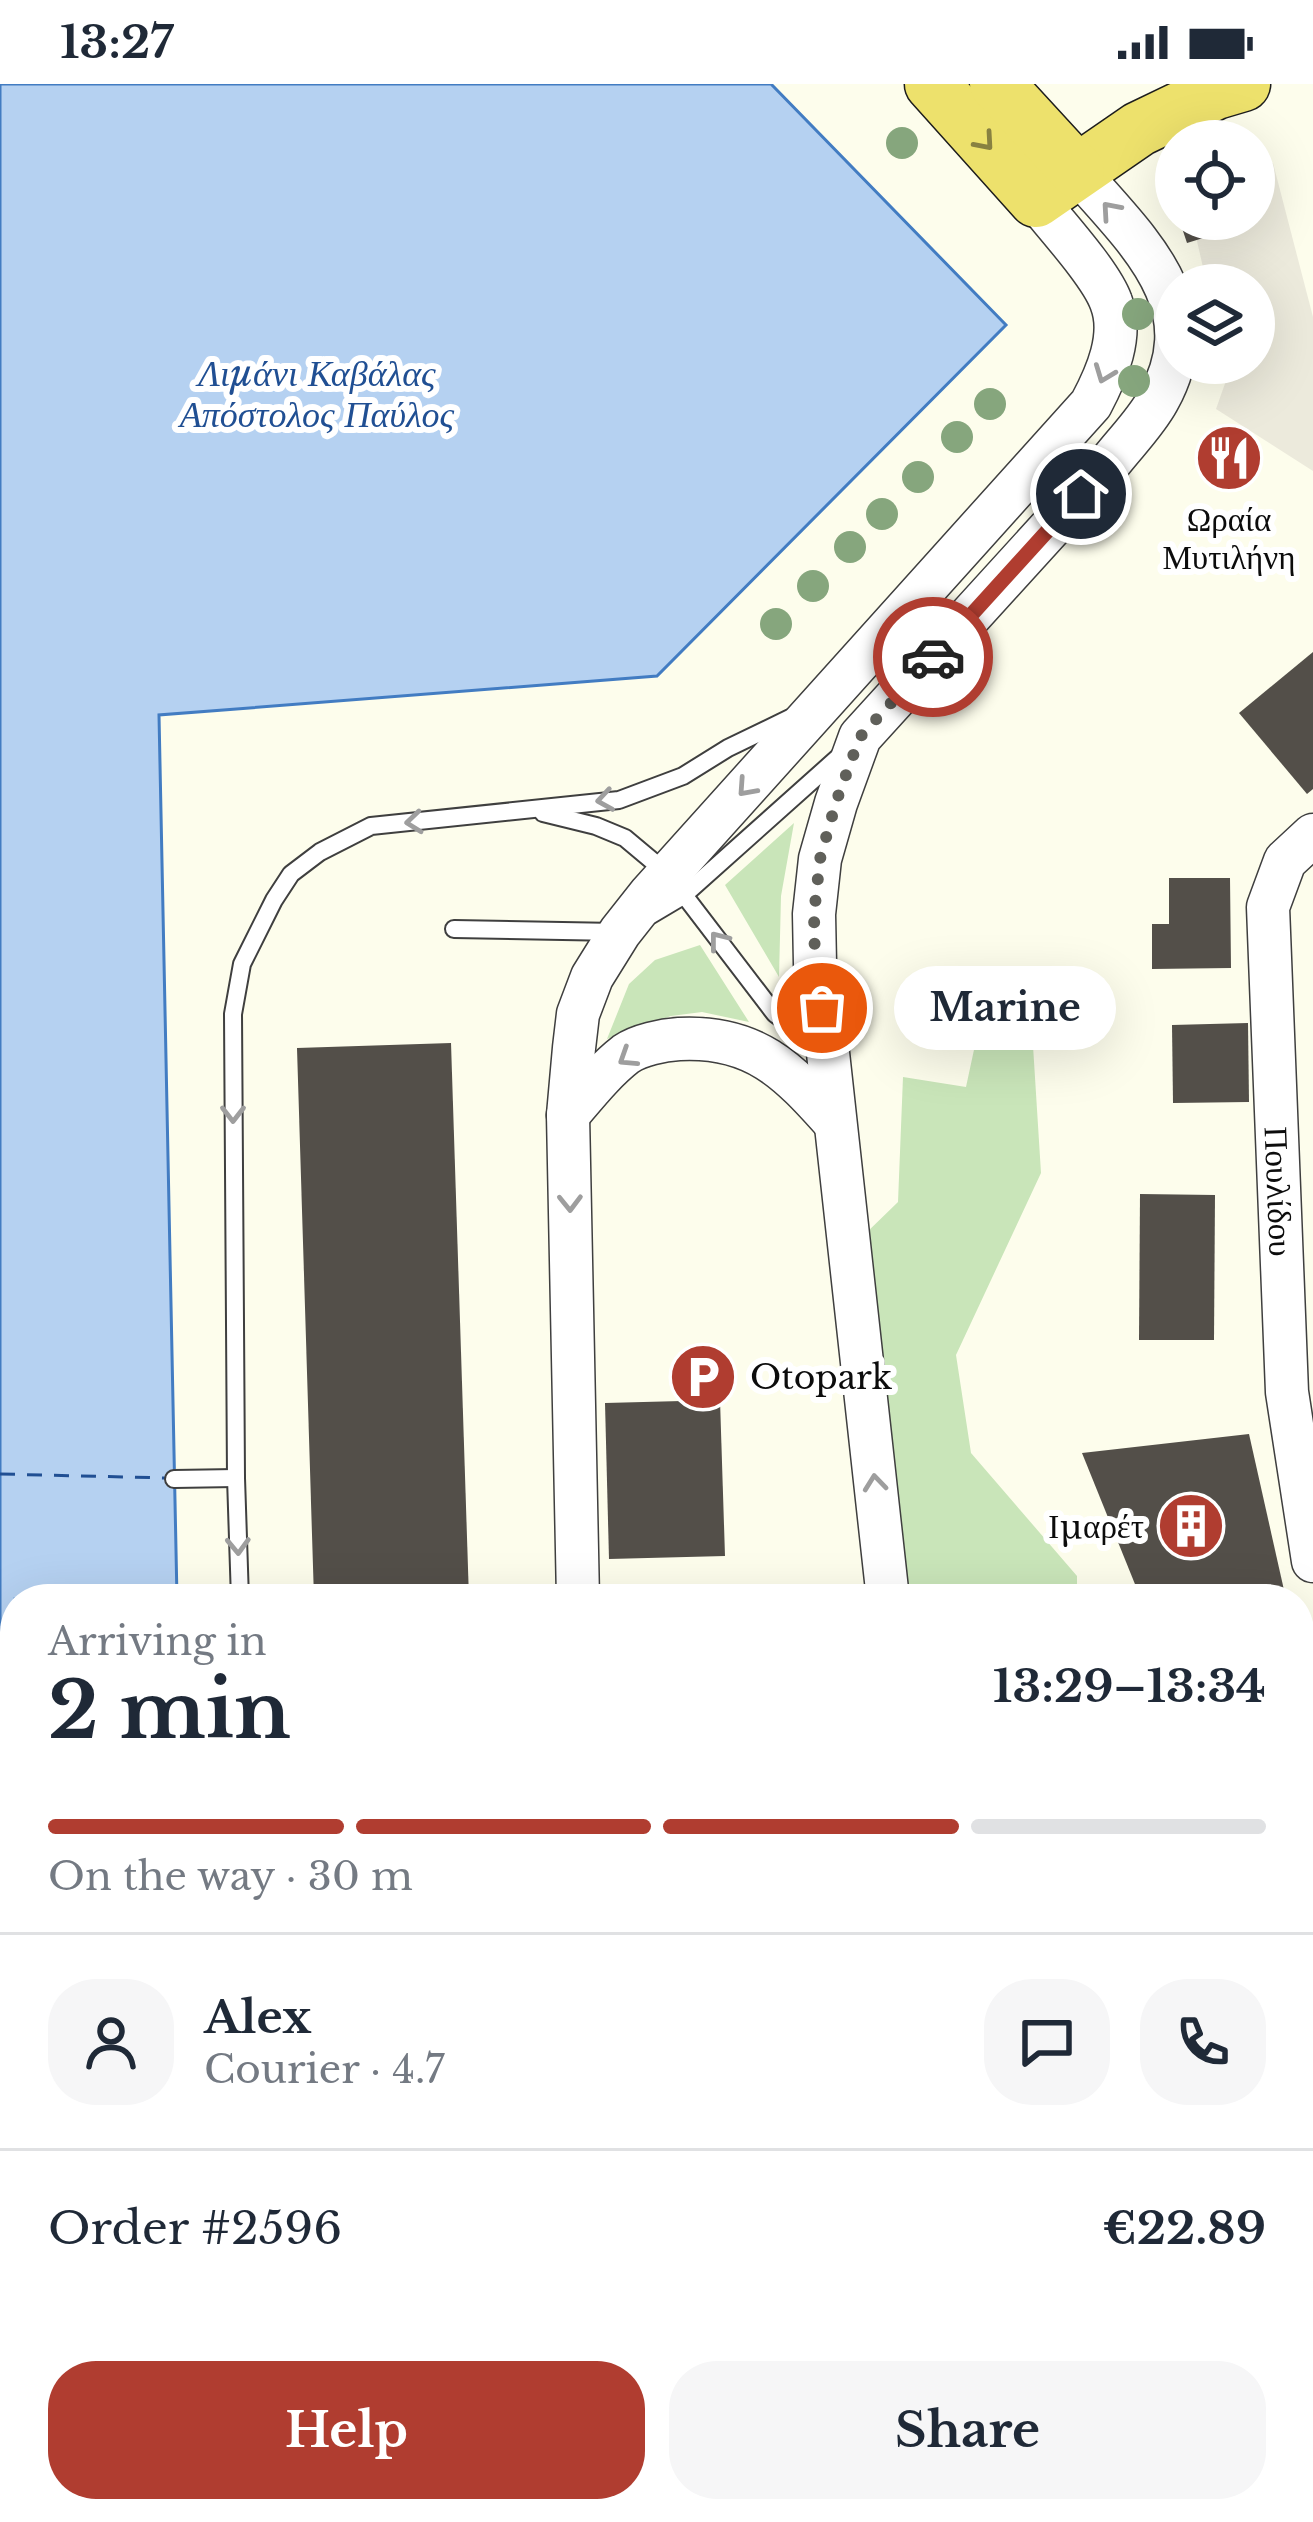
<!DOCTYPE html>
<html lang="en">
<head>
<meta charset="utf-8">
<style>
  :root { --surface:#fff; --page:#f6f6f7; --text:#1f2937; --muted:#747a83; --line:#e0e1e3; --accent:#b03d30 }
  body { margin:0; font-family:"Libre Baskerville",serif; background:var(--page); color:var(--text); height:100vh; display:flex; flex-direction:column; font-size:45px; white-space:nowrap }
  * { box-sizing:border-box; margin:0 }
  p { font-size:39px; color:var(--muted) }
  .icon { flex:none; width:66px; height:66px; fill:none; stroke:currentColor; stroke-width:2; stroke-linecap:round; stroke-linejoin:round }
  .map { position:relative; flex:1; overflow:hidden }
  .sheet { position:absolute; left:0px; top:1500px; width:1314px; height:939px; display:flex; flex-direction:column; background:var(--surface); border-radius:48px 48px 0 0; box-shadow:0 12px 48px #0002 }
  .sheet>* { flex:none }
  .buttons { position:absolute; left:1155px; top:36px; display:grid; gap:24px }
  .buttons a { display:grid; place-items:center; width:120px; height:120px; border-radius:50%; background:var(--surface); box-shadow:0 12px 48px #0002; font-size:60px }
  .pin { position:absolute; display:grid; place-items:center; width:102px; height:102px; color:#fff; margin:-51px; border:6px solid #fff; border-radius:50%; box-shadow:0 3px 12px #0007 }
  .courier { position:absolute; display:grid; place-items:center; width:120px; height:120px; margin:-60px; border:9px solid #b03d30; border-radius:50%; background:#fff; color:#222; box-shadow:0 3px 15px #0007 }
  .bubble { position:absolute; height:84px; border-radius:42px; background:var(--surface); box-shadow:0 12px 48px #0002; font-size:39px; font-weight:700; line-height:84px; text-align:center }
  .head em { font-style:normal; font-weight:700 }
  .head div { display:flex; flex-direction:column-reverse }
  .head { display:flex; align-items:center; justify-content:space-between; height:204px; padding:0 48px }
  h1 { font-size:78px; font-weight:700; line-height:90px }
  .bar { display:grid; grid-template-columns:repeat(4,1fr); gap:18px 12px; align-content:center; height:144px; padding:0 48px }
  .bar i { height:15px; border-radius:9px; background:var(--line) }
  .bar .active { background:var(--accent) }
  .bar p { grid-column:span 4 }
  .line { display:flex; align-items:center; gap:30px; padding:0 48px; border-top:3px solid var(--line) }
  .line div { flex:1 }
  .round { display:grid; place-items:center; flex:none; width:126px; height:126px; border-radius:48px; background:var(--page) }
  .action { display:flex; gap:24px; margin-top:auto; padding:24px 48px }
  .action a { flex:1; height:138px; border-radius:48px; background:var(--accent); color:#fff; font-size:48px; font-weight:700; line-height:138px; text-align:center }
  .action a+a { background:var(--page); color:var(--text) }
  .status { display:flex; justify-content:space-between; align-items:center; height:84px; padding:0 60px; background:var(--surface); direction:ltr }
  .status svg { height:33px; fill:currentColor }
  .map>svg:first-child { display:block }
  .green { fill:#c9e5b9 }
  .plaza { fill:#eceadc }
  .water { fill:#b5d1f1; stroke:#427cc2; stroke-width:3 }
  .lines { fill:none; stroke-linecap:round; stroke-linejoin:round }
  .ferry { stroke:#204f93; stroke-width:3; stroke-dasharray:15 12; stroke-linecap:butt }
  .building { fill:#534f49 }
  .service-casing { stroke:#3f3f3f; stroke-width:20 }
  .minor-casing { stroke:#3f3f3f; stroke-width:36 }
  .tertiary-casing { stroke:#3f3f3f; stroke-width:45 }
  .primary-casing { stroke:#1d1d1d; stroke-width:57 }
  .service { stroke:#fff; stroke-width:16 }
  .minor { stroke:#fff; stroke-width:33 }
  .tertiary { stroke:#fff; stroke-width:42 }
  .primary { stroke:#ede16c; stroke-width:54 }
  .tree { fill:#86a67d }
  .oneway { stroke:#888141 }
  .oneway2 { stroke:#9e9e9e }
  .done { stroke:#60605a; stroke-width:12; stroke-dasharray:0 21.6 }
  .route { stroke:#b03d30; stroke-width:15 }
  .labels { text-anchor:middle; stroke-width:12; stroke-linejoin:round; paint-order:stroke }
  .poi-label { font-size:33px; fill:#0c0c0c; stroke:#fff }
  .street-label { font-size:33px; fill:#0c0c0c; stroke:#fff }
  .water-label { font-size:36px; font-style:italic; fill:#204f93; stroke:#fff }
</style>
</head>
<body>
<div class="status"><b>13:27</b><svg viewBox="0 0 49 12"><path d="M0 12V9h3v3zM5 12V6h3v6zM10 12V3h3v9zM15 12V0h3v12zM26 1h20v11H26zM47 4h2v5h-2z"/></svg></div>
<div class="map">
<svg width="1313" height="2438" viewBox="0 0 1313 2438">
  <rect width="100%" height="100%" fill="#fdfdec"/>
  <g class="green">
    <polygon points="794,739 781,812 779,893 725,801"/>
    <polygon points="700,861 749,938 702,928 671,932 607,955 629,900 655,876"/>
    <polygon points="992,882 1028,882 1041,1089 956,1271 971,1369 1077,1492 1077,1515 909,1515 888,1332 863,1152 898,1118 903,993 966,1003"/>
  </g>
  <polygon class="plaza" points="1273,79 1313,233 1313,387 1216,325 1228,291 1226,279 1254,279 1254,201 1207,201 1192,135 1254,135 1254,83"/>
  <polygon class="water" points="0,0 771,0 1006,241 657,592 159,631 177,1515 15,1515 15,2424 205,2424 205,2438 0,2438"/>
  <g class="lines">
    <g class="ferry">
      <polyline points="0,1390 166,1394"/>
      <polyline points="0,1652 15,1652"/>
    </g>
  </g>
  <g class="building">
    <polygon points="1179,135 1208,135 1213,151 1187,159"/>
    <polygon points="1313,568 1313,705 1307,710 1239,629"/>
    <polygon points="1169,794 1230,794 1231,884 1152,885 1152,840 1169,840"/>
    <polygon points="1248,939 1249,1018 1173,1019 1172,941"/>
    <polygon points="451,959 469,1515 314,1515 297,964"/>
    <polygon points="1140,1110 1215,1111 1214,1256 1139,1256"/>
    <polygon points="720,1316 725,1472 609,1475 605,1319"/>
    <polygon points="1249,1350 1286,1515 1141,1515 1082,1369"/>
    <polygon points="1299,1577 1313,1628 1311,2081 1299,2079"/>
    <polygon points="735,2424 835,2424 831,2438 731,2438"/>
  </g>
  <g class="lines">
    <defs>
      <g id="service">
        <polyline points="543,729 596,742 625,754 668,790 775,930 822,964"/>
        <polyline points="651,831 683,812 842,670"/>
        <polyline points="454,845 617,848"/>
        <polyline points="174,1395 236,1394"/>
        <polyline points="240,1515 236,1394 233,930 242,880 274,816 291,790 320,768 371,742 619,716 683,692 728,664 790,634"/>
        <polyline points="677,2424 689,2438"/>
      </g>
      <polyline id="minor" points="281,2424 282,2438"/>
      <g id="tertiary">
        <path id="s1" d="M1313 751 1285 777 1268 823 1287 1308 1313 1477"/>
        <path d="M568 1031C586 1010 604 987 626 970 639 961 663 956 679 955 754 951 788 986 835 1039"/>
        <path d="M578 1515 568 1031 574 964 578 930 592 893 620 848 650 810 1091 320C1107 290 1124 251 1111 218 1101 190 1056 141 1036 116"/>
        <path d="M888 1515 828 969 815 880 814 830 820 775 836 719 860 653 1112 376C1127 357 1146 338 1158 316 1212 219 1135 155 1077 87"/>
        <polyline points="1299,2181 1313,2127"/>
        <polyline points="1235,2438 1239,2424"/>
      </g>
      <g id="primary">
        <polyline points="932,0 1036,116 1139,45 1216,8 1243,0"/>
        <polyline points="997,0 1077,87"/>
      </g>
    </defs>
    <use href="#service" class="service-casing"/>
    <use href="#minor" class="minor-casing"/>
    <use href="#tertiary" class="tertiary-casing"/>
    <use href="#primary" class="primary-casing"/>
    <use href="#service" class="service"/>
    <use href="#minor" class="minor"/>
    <use href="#tertiary" class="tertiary"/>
    <use href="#primary" class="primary"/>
  </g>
  <g class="tree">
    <circle cx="902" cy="59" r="16"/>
    <circle cx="1138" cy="230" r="16"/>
    <circle cx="1134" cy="297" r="16"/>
    <circle cx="990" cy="320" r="16"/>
    <circle cx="957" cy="353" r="16"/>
    <circle cx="918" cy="393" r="16"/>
    <circle cx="882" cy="430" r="16"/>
    <circle cx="850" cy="463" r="16"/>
    <circle cx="813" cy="502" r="16"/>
    <circle cx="776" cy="540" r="16"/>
  </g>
  <defs><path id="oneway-chevron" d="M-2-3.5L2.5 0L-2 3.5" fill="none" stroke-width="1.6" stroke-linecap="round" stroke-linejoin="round" transform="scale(3)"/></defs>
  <use class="oneway" href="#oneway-chevron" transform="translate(985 58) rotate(49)"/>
  <g class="oneway2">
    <use href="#oneway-chevron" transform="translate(1110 126) rotate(-131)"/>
    <use href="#oneway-chevron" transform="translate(1104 290) rotate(111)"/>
    <use href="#oneway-chevron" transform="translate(746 704) rotate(132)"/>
    <use href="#oneway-chevron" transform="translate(605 716) rotate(171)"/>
    <use href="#oneway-chevron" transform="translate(414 738) rotate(174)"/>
    <use href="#oneway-chevron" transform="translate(718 856) rotate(-128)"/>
    <use href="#oneway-chevron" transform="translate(627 974) rotate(147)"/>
    <use href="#oneway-chevron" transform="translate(233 1030) rotate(90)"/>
    <use href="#oneway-chevron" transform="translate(570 1119) rotate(89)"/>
    <use href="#oneway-chevron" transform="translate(875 1399) rotate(-96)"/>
    <use href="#oneway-chevron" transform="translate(238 1462) rotate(88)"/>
  </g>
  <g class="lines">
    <polyline class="done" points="822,924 815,880 814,830 820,775 836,718 860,653 933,573"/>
    <polyline class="route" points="933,573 1081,410"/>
  </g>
  <defs>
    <symbol id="restaurant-disc" viewBox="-11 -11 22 22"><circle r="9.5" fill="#b03d30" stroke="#fff"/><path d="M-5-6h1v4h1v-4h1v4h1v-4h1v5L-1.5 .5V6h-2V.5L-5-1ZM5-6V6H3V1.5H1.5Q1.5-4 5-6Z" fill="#fff"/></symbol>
    <symbol id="parking-disc" viewBox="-11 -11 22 22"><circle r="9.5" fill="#b03d30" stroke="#fff"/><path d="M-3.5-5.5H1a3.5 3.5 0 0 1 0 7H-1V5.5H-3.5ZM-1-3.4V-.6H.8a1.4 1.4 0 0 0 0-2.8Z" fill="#fff"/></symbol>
    <symbol id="building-disc" viewBox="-11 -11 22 22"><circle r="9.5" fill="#b03d30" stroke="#fff"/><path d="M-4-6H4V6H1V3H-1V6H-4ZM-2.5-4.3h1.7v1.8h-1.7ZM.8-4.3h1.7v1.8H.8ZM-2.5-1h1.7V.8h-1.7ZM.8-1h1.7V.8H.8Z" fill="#fff"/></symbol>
  </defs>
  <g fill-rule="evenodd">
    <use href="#restaurant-disc" x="1191" y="336" width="76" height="76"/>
    <use href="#parking-disc" x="665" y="1255" width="76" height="76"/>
    <use href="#building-disc" x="1153" y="1404" width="76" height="76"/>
  </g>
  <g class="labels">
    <g class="poi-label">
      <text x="1229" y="447">Ωραία<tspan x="1229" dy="38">Μυτιλήνη</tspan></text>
      <text x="750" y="1305" text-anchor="start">Otopark</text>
      <text x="1144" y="1454" text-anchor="end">Ιμαρέτ</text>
    </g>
    <g class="street-label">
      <text dy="12" stroke="none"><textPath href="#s1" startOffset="372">Πουλίδου</textPath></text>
    </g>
    <g class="water-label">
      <text x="317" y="302">Λιμάνι Καβάλας<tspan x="317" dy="41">Απόστολος Παύλος</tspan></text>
    </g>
  </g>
</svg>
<div class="buttons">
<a><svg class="icon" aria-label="locate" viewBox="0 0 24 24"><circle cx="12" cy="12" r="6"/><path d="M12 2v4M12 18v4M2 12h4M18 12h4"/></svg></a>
<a><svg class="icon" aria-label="layers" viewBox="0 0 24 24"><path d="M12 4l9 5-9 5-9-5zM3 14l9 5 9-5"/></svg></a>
</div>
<div class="pin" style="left:822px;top:924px;background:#ea580c"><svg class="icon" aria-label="bag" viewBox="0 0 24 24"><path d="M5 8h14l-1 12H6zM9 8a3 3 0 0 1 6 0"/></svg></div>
<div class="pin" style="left:1081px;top:410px;background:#1f2937"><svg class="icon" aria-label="home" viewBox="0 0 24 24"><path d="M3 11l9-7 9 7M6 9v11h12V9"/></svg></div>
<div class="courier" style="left:933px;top:573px"><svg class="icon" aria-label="car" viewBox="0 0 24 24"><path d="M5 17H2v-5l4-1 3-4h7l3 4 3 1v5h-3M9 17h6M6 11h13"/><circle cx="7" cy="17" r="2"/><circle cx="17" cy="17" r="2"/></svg></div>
<div class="bubble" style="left:894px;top:882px;width:222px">Marine</div>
<section class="sheet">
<div class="head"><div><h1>2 min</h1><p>Arriving in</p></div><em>13:29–13:34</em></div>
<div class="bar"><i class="active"></i><i class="active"></i><i class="active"></i><i></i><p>On the way · 30 m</p></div>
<div class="line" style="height:216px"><a class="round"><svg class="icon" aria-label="person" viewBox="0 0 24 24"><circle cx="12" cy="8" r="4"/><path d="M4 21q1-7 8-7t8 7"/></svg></a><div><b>Alex</b><p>Courier · 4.7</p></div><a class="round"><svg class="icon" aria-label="chat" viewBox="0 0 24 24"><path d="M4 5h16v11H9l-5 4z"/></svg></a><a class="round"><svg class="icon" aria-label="phone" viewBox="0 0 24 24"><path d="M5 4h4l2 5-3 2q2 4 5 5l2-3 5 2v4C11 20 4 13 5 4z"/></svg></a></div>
<div class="line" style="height:156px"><div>Order #2596</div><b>€22.89</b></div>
<div class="action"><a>Help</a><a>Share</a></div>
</section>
</div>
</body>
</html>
